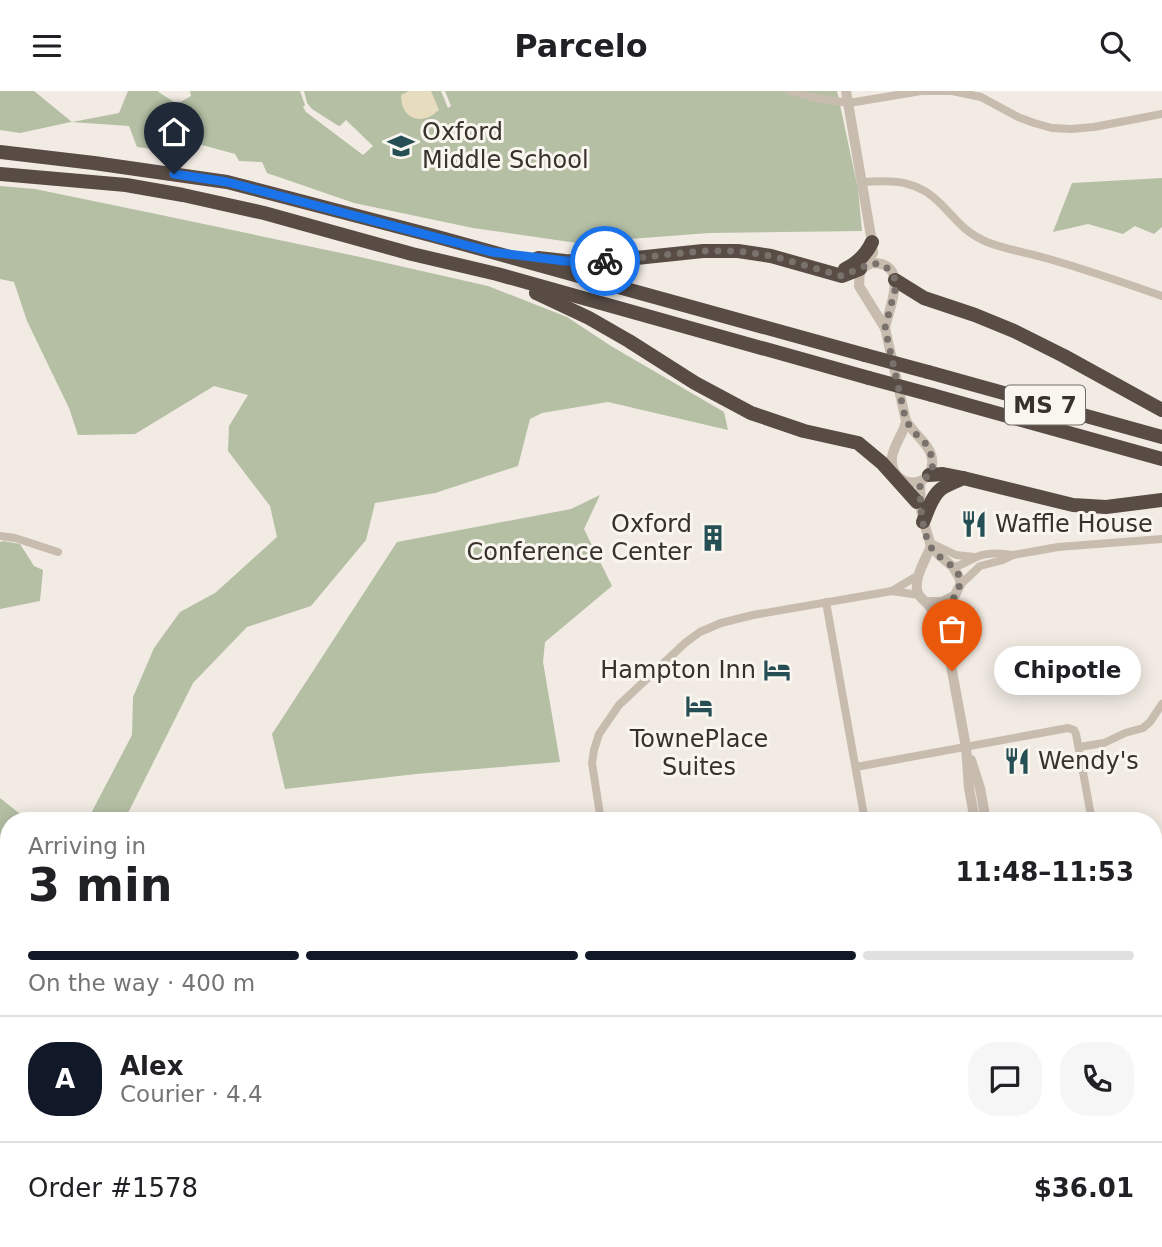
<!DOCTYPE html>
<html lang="en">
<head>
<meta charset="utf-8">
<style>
  :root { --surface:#fff; --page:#f6f6f6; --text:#202124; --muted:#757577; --line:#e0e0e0; --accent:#111827 }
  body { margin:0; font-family:"DejaVu Sans",sans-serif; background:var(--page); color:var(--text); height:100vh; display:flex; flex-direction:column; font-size:26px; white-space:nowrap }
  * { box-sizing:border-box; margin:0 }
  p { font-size:23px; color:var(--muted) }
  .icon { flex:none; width:38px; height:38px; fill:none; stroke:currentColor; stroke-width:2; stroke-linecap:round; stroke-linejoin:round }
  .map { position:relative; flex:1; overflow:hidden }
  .sheet { position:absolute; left:0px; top:721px; width:1162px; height:436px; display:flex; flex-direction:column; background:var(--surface); border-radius:28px 28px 0 0; box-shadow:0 4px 18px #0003 }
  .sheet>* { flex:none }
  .pin { position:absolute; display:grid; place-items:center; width:60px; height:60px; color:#fff; margin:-72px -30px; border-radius:50% 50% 50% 0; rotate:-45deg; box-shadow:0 0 7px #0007 }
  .pin .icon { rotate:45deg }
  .courier { position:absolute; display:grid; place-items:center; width:70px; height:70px; margin:-35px; border:5px solid #1a73e8; border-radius:50%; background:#fff; color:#222; box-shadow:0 2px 9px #0007 }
  .bubble { position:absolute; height:49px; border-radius:24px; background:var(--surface); box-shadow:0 4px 18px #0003; font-size:23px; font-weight:700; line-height:49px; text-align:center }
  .summary em { font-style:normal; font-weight:700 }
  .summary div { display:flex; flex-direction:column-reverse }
  .summary { display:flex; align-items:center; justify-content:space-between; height:119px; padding:0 28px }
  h1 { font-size:46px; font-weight:700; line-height:52px }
  .bar { display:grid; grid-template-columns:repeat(4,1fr); gap:10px 7px; align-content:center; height:84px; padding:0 28px }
  .bar i { height:9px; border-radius:5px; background:var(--line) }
  .bar .on { background:var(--accent) }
  .bar p { grid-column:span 4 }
  .line { display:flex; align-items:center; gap:18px; padding:0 28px; border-top:2px solid var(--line) }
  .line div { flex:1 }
  .round { display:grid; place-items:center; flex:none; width:74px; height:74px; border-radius:28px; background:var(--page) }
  header { display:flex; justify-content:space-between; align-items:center; height:91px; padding:0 28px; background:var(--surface); font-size:32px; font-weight:700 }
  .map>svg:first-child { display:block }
  .green { fill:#b4bfa4 }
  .sand { fill:#e8dcbe }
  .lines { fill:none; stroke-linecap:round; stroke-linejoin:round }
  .stream { stroke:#85a7ab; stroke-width:2.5 }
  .minor { stroke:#c8bcaf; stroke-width:8 }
  .tertiary { stroke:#c8bcaf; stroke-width:10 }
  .motorway { stroke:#584c45; stroke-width:14 }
  .motorway-bridge { stroke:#584c45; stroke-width:14 }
  .done { stroke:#79726c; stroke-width:7; stroke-dasharray:0 12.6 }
  .route { stroke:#1a73e8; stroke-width:9 }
  .labels { text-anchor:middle; stroke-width:6; stroke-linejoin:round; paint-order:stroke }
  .shield { fill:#f9f5ef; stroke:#726c66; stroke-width:2 }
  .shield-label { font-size:23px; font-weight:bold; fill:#38312c }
  .poi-label { font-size:24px; fill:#38312c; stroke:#f9f5ef; text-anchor:start }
</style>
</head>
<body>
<header><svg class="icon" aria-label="menu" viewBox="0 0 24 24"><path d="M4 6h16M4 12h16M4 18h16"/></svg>Parcelo<svg class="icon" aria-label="search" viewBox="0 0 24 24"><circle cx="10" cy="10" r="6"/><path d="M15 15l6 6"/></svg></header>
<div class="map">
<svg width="1162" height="1156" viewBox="0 0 1162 1156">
  <rect width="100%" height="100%" fill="#f1ebe3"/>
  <g class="green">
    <polygon points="0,0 34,0 72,31 119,22 128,0 157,0 177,13 191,5 190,0 300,0 305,14 303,16 306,21 363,64 373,55 346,29 340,35 337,34 312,18 307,12 304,0 441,0 448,17 451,15 445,0 837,0 858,98 862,140 709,142 577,152 473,137 354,112 267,82 262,71 239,70 235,63 195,52 180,61 137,56 129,35 71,31 20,42 0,39"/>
    <polygon points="1162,87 1162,136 1154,143 1135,135 1123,143 1088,133 1053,141 1072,92"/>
    <polygon points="0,95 35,98 161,124 360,166 488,195 567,226 611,255 724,321 728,339 608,311 542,322 530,328 518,375 435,402 375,412 366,449 311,515 247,536 193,592 124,730 87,730 132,644 133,606 154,557 180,521 215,502 277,446 270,415 228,360 229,335 248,304 214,295 135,343 78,344 69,317 27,230 14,191 0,188"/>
    <polygon points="600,404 584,438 612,495 545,551 543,571 560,671 416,683 285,698 272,643 397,451 571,418"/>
    <polygon points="3,450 20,453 34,475 43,479 40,510 0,518 0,451"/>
    <polygon points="0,707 29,730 9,730 9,1148 226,1148 231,1156 0,1156"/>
    <polygon points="634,1148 770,1148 773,1156 635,1156"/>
  </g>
  <path class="sand" d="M409 0H431L439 19C422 35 401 29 401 4Z"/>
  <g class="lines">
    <polyline class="stream" points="648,1156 651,1151 650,1148"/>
    <g class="minor">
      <polyline points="790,0 816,7 849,12 921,0 952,0 981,6 1018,26 1034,32 1052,37 1071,38 1094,36 1162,23"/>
      <path d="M863 91C895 89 918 89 942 114 957 130 966 142 987 151 1007 159 1029 162 1049 168 1087 179 1125 192 1162 205"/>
      <polyline points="0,445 15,447 58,461"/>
      <polyline points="931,452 956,464 974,466"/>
      <path d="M953 476C965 474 968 469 979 465 990 461 1001 462 1013 464"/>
      <polyline points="960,494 980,475 1003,469 1013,464 1058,456 1162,448"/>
      <polyline points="892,500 919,504"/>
      <polyline points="826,511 865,730"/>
      <polyline points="1079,656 1104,652 1125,642 1143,637 1150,631 1162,613"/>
      <polyline points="856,676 1068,637 1074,639 1076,643 1092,730"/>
      <polyline points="601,730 592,672 594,659 599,643 619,614 685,552 700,541 721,532 753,524 892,500 917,485"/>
      <polyline points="1153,761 1162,757"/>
    </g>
    <g class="tertiary">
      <polyline points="846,0 872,151 873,162 866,174"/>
      <path d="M872 172C911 172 889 216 885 237L859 195 860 178Z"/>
      <polyline points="885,237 906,330"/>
      <path d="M906 330C918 349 941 359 929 384 913 400 890 389 892 366 894 353 904 342 906 330Z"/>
      <polyline points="920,391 921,420"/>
      <polyline points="922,425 931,455 939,464 953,476 960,488 960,494 950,514 948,546 952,580 966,656 969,697 975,730"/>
      <path d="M931 455C926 468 911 491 919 504 922 509 927 511 930 516 937 526 940 536 948 546"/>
      <polyline points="927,511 942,511 954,505"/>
      <polyline points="971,669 980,697 986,730"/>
      <polyline points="1047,1148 1048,1156"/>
      <polyline points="1059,1148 1060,1156"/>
    </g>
    <g class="motorway">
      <polyline points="0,61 94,72 227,91 434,145 865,264"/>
      <polyline points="0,83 126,94 183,104 264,122 412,163 497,183 869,287"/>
      <polyline points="538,167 565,170 598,171 703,160 738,160 771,165 842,185 860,178"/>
      <path d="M845 178C858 172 866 164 872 151"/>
      <polyline points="895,189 924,207 975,224 1014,240 1064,265 1162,319"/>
      <polyline points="536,202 589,227 629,250 695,292 751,322 804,340 858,352 882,372 917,411"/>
      <polyline points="928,281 1162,346"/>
      <polyline points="932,304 1162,368"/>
      <polyline points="929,384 943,383 963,387 1073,414 1106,416 1162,409"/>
      <path d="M923 431C928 420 931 406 941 398 946 394 956 391 963 387"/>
    </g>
    <g class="motorway-bridge">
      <polyline points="865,264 928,281"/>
      <polyline points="869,287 932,304"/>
    </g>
  </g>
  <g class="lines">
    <path class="done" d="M605 170 703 160H738L772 165 842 185 872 172 884 174 893 183 895 189V199L885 237 906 330 916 343 927 354 933 369 932 379 929 384 920 391C920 411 921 438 931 456 938 469 957 473 960 488 961 498 953 505 951 514 946 535 949 558 952 580"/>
    <polyline class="route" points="174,83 227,91 492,161 565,170 605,170"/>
  </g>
  <defs>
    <symbol id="school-bare" viewBox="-9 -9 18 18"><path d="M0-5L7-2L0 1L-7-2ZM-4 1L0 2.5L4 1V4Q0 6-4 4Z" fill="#264f55" stroke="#f9f5ef" stroke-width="2.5" paint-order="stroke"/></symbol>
    <symbol id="restaurant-bare" viewBox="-9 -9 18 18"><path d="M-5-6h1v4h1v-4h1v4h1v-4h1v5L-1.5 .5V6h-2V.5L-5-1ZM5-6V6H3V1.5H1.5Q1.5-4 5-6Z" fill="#264f55" stroke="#f9f5ef" stroke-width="2.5" paint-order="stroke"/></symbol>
    <symbol id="building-bare" viewBox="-9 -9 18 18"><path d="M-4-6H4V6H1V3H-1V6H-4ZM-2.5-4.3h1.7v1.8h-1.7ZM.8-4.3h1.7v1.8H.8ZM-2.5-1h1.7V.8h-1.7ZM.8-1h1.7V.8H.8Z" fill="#264f55" stroke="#f9f5ef" stroke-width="2.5" paint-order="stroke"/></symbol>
    <symbol id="hotel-bare" viewBox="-9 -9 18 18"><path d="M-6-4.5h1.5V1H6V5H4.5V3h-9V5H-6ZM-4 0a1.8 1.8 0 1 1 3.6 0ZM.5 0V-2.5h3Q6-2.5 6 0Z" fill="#264f55" stroke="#f9f5ef" stroke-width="2.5" paint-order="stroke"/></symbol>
  </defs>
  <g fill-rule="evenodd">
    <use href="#school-bare" x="382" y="36" width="38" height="38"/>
    <use href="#restaurant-bare" x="955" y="414" width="38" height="38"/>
    <use href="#building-bare" x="694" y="428" width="38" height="38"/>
    <use href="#hotel-bare" x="758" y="560" width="38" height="38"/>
    <use href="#hotel-bare" x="680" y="596" width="38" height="38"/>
    <use href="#restaurant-bare" x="998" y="651" width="38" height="38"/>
  </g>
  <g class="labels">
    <rect class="shield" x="1005" y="294.5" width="80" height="39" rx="5"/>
    <g class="shield-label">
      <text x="1045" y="322">MS 7</text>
    </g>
    <g class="poi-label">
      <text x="422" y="49">Oxford<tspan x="422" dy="28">Middle School</tspan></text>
      <text x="692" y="441" text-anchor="end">Oxford<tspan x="692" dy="28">Conference Center</tspan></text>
      <text x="995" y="441">Waffle House</text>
      <text x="756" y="587" text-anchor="end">Hampton Inn</text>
      <text x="699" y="656" text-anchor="middle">TownePlace<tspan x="699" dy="28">Suites</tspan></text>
      <text x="1038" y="678">Wendy's</text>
    </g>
  </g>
</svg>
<div class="pin" style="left:952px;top:580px;background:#ea580c"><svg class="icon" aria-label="bag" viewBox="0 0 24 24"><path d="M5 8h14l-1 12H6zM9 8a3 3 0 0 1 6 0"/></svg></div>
<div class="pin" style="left:174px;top:83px;background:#1f2937"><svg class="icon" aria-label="home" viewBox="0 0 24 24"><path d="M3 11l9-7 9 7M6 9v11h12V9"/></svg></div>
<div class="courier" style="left:605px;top:170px"><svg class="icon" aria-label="bike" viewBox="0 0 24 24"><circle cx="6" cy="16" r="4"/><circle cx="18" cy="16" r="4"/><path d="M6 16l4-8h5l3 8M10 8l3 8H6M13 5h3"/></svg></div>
<div class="bubble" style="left:994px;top:555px;width:147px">Chipotle</div>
<section class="sheet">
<div class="summary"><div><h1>3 min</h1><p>Arriving in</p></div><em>11:48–11:53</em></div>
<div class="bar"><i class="on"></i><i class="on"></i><i class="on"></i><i></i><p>On the way · 400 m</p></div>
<div class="line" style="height:126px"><b class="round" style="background:var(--accent);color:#fff">A</b><div><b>Alex</b><p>Courier · 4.4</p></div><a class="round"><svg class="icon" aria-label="chat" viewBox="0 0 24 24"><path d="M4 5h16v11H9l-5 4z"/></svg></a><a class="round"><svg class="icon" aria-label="phone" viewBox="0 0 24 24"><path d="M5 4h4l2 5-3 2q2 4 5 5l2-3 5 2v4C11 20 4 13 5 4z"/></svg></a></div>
<div class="line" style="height:91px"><div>Order #1578</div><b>$36.01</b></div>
</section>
</div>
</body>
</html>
